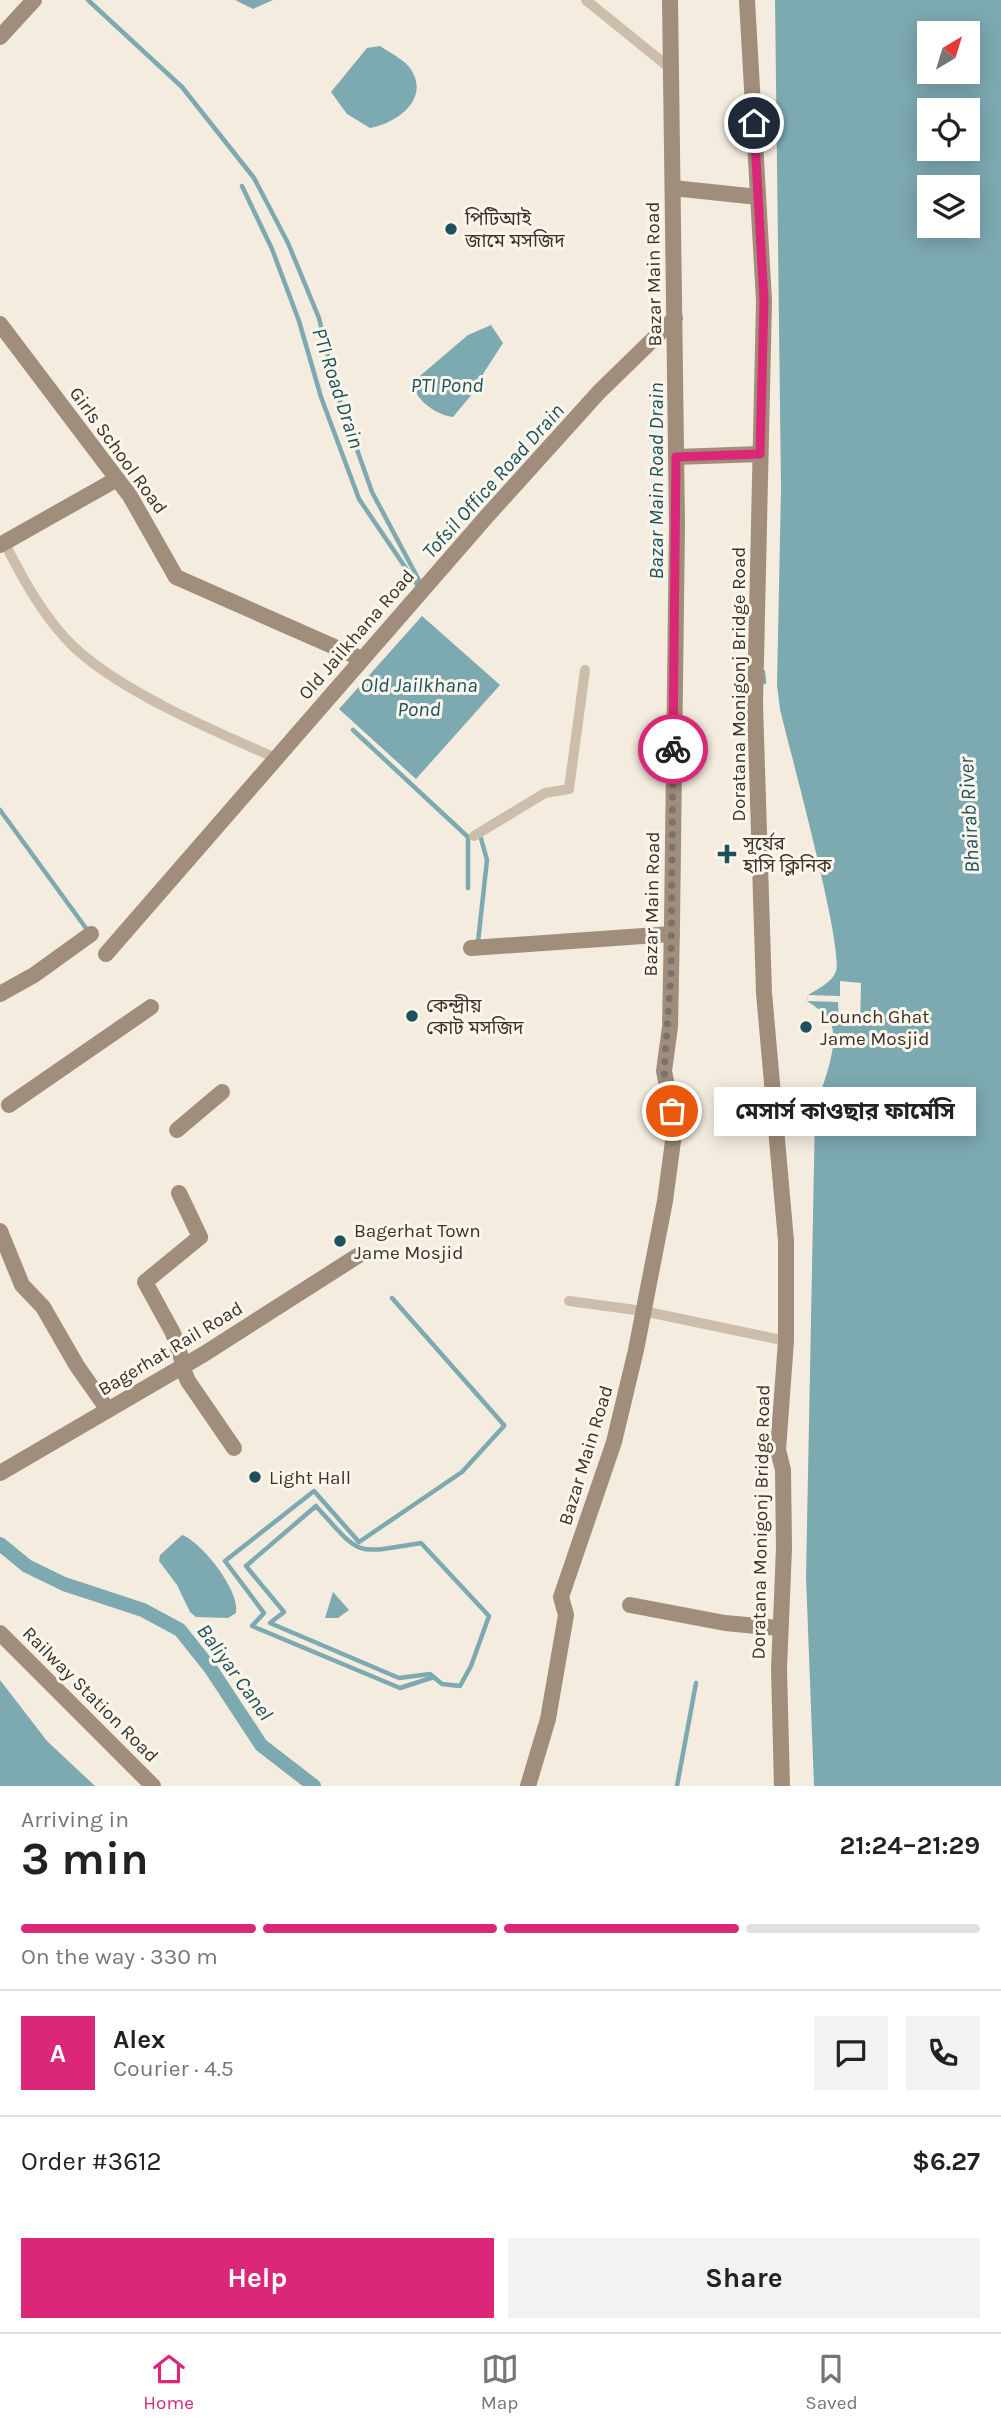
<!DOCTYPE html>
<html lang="en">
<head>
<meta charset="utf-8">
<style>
  :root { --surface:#fff; --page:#f2f2f2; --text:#222; --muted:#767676; --line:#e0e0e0; --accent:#db2777 }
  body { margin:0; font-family:Karla,"Noto Sans Bengali",sans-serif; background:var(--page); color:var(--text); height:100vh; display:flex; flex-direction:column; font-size:26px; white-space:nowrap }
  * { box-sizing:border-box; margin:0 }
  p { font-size:23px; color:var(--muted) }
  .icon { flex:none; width:38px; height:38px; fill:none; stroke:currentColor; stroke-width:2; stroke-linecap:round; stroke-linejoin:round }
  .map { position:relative; height:1786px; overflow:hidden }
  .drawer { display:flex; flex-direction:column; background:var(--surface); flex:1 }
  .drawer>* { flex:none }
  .needle { width:46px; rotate:38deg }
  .fabs { position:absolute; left:917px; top:21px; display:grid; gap:14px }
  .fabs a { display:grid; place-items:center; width:63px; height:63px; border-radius:0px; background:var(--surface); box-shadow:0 4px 18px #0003; font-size:35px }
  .pin { position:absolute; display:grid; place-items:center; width:60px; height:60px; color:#fff; margin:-30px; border:4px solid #fff; border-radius:50%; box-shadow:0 2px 7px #0007 }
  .courier { position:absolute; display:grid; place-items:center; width:70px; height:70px; margin:-35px; border:5px solid #db2777; border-radius:50%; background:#fff; color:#222; box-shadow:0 2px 9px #0007 }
  .bubble { position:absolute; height:49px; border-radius:0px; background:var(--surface); box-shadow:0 4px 18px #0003; font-size:23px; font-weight:700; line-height:49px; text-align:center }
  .headline em { font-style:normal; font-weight:700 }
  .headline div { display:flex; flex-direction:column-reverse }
  .headline { display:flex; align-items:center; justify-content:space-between; height:119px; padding:0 21px }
  h1 { font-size:46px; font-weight:700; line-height:52px }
  .bar { display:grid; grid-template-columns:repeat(4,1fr); gap:10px 7px; align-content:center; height:84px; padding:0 21px }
  .bar i { height:9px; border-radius:5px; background:var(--line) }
  .bar .active { background:var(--accent) }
  .bar p { grid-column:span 4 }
  .line { display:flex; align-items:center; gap:18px; padding:0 21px; border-top:2px solid var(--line) }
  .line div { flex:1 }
  .round { display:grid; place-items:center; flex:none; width:74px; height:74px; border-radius:0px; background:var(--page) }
  .action { display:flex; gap:14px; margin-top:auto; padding:14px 21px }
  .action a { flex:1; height:80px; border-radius:0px; background:var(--accent); color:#fff; font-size:28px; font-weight:700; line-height:80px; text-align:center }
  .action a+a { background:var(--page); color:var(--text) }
  .dock { display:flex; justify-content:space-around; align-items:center; height:98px; border-top:2px solid var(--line); background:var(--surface); font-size:19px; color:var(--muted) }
  .dock a { display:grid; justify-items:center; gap:4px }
  .dock .active { color:var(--accent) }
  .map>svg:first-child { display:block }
  .water { fill:#7da9b1; fill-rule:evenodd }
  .pier { fill:#f4ecdf }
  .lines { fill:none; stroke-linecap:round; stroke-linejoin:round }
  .stream { stroke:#7da9b1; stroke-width:4.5 }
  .canal { stroke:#7da9b1; stroke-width:14 }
  .street { stroke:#ccbeaa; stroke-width:10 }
  .secondary { stroke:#a08d7b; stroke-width:16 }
  .done { stroke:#7b7269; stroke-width:7; stroke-dasharray:0 12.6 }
  .route { stroke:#db2777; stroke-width:9 }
  .poi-dot { fill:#1e515d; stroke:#fbf6ec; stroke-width:2.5 }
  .labels { text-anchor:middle; stroke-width:6; stroke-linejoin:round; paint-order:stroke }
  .poi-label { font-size:19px; fill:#3a312a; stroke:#fbf6ec; text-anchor:start }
  .street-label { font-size:19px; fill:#3a312a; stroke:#fbf6ec }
  .water-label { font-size:21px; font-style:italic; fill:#1e515d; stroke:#fbf6ec }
</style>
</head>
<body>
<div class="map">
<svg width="1001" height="1786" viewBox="0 0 1001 1786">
  <rect width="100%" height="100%" fill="#f4ecdf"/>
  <g class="water">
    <polygon points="235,0 273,0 253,9"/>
    <path d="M775 0H1001V1786H814L806 1577 815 1113C820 1087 844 1041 828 1018 823 1011 814 1006 807 1001L808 995C817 989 832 983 836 971 844 947 789 748 780 709L777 685 781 488ZM929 33H968V72H929ZM929 110H968V149H929ZM929 187H968V226H929Z"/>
    <path d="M380 46C390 53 408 61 413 73 428 102 394 124 370 128L347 114 331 92 367 48Z"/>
    <path d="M491 325 503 343 483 374V381L453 417C438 416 411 398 414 381L468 335Z"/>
    <polygon points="422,616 500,685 416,779 339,709"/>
    <path d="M182 1535C202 1542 241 1592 236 1613L228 1618 196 1617 190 1612 177 1585 159 1561 160 1555Z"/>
    <polygon points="333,1592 349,1610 338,1618 325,1618"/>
    <polygon points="0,1680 47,1741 95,1786 0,1786"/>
  </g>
  <polygon class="pier" points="840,981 861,983 860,1024 839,1023 838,1002 807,1001 808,995 840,996"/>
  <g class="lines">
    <g class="stream">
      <polyline points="88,0 182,87 254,178 288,243 319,318 336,390 372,492 421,584"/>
      <polyline points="242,186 272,249 299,321 321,397 359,499 420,589"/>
      <polyline points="763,672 764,682"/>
      <polyline points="353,730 468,837 468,888"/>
      <polyline points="0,810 88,931"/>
      <polyline points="478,942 487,860 480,835"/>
      <polyline points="392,1298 504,1425"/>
      <path d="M316 1506C362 1557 353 1554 421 1543L489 1616 471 1666 460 1686 442 1684 430 1674 399 1678 270 1623 284 1612 246 1566Z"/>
      <polyline points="434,1677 400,1688 252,1626 264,1613 225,1561 314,1491 359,1542 462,1472 504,1426"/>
      <polyline points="677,1786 696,1683"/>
    </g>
    <polyline class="canal" points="0,1544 27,1566 64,1584 143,1610 180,1630 211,1669 261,1745 314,1786"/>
    <g class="street">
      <polyline points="586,0 671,69"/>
      <path d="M4 542C23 579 45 620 75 648 122 692 216 732 276 758"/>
      <polyline points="474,836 545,793 569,789 585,670"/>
      <polyline points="569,1301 643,1311 786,1341"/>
    </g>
    <g class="secondary">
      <polyline points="747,0 764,301 755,704 764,993 786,1241 786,1341 778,1450 783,1470 784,1548 779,1669 782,1786"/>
      <polyline points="0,37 34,0"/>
      <polyline points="673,188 758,197"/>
      <polyline points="0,324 130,496 176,577 362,659"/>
      <polyline points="676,457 760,454"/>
      <polyline points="0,545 117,479"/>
      <polyline points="471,948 672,934"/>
      <polyline points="106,954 487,516 599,392 675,318"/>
      <polyline points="0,994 34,975 91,934"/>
      <polyline points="9,1105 151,1007"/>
      <polyline points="177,1130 222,1092"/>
      <polyline points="179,1193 200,1237 145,1282 173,1333 184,1366"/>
      <polyline points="0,1231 22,1285 43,1307 77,1366 108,1410"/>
      <polyline points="182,1367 188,1381 234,1448"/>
      <polyline points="0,1473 204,1354 359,1255"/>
      <polyline points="630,1605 725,1623 779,1628"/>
      <polyline points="0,1633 153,1786"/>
      <polyline points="528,1786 548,1719 566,1615 561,1597 614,1442 636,1350 665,1201 675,1126 664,1071 670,1027 672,925 677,524 670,0"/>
    </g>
  </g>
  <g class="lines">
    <polyline class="done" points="672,1111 664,1072 671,974 673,749"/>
    <polyline class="route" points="673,749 676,457 760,454 764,301 754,123"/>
  </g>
  <g class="poi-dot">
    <circle cx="451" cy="229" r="7"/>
    <path d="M723.5 843.5h7v7h7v7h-7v7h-7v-7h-7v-7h7z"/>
    <circle cx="412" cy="1016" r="7"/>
    <circle cx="806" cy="1027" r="7"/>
    <circle cx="340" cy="1241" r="7"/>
    <circle cx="255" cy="1477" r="7"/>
  </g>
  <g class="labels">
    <g class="poi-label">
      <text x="465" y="225">পিটিআই<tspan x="465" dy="22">জামে মসজিদ</tspan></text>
      <text x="743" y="850">সূর্যের<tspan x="743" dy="22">হাসি ক্লিনিক</tspan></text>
      <text x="426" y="1012">কেন্দ্রীয়<tspan x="426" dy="22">কোট মসজিদ</tspan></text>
      <text x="820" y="1023">Lounch Ghat<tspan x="820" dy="22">Jame Mosjid</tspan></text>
      <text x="354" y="1237">Bagerhat Town<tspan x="354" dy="22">Jame Mosjid</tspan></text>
      <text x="269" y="1484">Light Hall</text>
    </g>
    <g class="street-label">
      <text transform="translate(653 274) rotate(-91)" y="7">Bazar Main Road</text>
      <text transform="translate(119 450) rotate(54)" y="7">Girls School Road</text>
      <text transform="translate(356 634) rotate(-49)" y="7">Old Jailkhana Road</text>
      <text transform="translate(738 684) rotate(-90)" y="7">Doratana Monigonj Bridge Road</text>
      <text transform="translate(651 904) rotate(-89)" y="7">Bazar Main Road</text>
      <text transform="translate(170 1348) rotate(-31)" y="7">Bagerhat Rail Road</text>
      <text transform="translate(585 1455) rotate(-73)" y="7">Bazar Main Road</text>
      <text transform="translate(760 1522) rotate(-89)" y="7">Doratana Monigonj Bridge Road</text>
      <text transform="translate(91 1694) rotate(45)" y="7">Railway Station Road</text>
    </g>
    <g class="water-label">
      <text x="447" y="392">PTI Pond</text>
      <text transform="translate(338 388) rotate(72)" y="7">PTI Road Drain</text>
      <text transform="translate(493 481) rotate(-48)" y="7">Tofsil Office Road Drain</text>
      <text transform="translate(656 481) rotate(-90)" y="7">Bazar Main Road Drain</text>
      <text x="419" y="692">Old Jailkhana<tspan x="419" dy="24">Pond</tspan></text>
      <text transform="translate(969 815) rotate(-93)" y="7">Bhairab River</text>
      <text transform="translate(235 1672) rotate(54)" y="7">Baliyar Canel</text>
    </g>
  </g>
</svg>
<div class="fabs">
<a><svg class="needle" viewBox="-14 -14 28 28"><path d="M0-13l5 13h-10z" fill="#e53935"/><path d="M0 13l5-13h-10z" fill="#767676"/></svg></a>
<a><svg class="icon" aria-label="locate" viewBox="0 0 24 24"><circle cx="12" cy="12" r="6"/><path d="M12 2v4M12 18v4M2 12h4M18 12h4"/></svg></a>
<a><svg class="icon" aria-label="layers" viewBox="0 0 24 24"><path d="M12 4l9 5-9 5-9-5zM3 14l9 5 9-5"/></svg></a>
</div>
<div class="pin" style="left:672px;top:1111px;background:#ea580c"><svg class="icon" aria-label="bag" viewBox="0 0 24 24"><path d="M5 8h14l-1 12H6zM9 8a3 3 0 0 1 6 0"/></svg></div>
<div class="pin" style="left:754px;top:123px;background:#1f2937"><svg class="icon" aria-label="home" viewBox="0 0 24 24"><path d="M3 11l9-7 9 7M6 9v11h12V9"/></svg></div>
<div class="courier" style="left:673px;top:749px"><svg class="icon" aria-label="bike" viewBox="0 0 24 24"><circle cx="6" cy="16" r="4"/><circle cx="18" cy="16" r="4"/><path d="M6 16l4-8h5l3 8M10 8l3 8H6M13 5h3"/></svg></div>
<div class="bubble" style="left:714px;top:1087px;width:262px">মেসার্স কাওছার ফার্মেসি</div>
</div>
<section class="drawer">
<div class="headline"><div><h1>3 min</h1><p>Arriving in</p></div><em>21:24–21:29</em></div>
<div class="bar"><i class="active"></i><i class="active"></i><i class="active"></i><i></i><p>On the way · 330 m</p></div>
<div class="line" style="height:126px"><b class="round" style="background:var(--accent);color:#fff">A</b><div><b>Alex</b><p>Courier · 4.5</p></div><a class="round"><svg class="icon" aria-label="chat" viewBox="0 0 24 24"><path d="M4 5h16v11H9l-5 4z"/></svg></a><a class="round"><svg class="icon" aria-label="phone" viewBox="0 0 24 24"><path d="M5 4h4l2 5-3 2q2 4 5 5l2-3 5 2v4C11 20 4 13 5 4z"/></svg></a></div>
<div class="line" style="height:91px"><div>Order #3612</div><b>$6.27</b></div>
<div class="action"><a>Help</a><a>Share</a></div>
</section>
<nav class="dock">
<a class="active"><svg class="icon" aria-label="home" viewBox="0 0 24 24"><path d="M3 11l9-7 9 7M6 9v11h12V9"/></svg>Home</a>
<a><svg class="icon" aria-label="map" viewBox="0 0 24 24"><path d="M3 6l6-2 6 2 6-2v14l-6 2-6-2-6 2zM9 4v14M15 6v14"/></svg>Map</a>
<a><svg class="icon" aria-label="saved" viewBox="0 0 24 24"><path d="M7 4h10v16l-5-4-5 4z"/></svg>Saved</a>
</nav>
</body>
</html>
